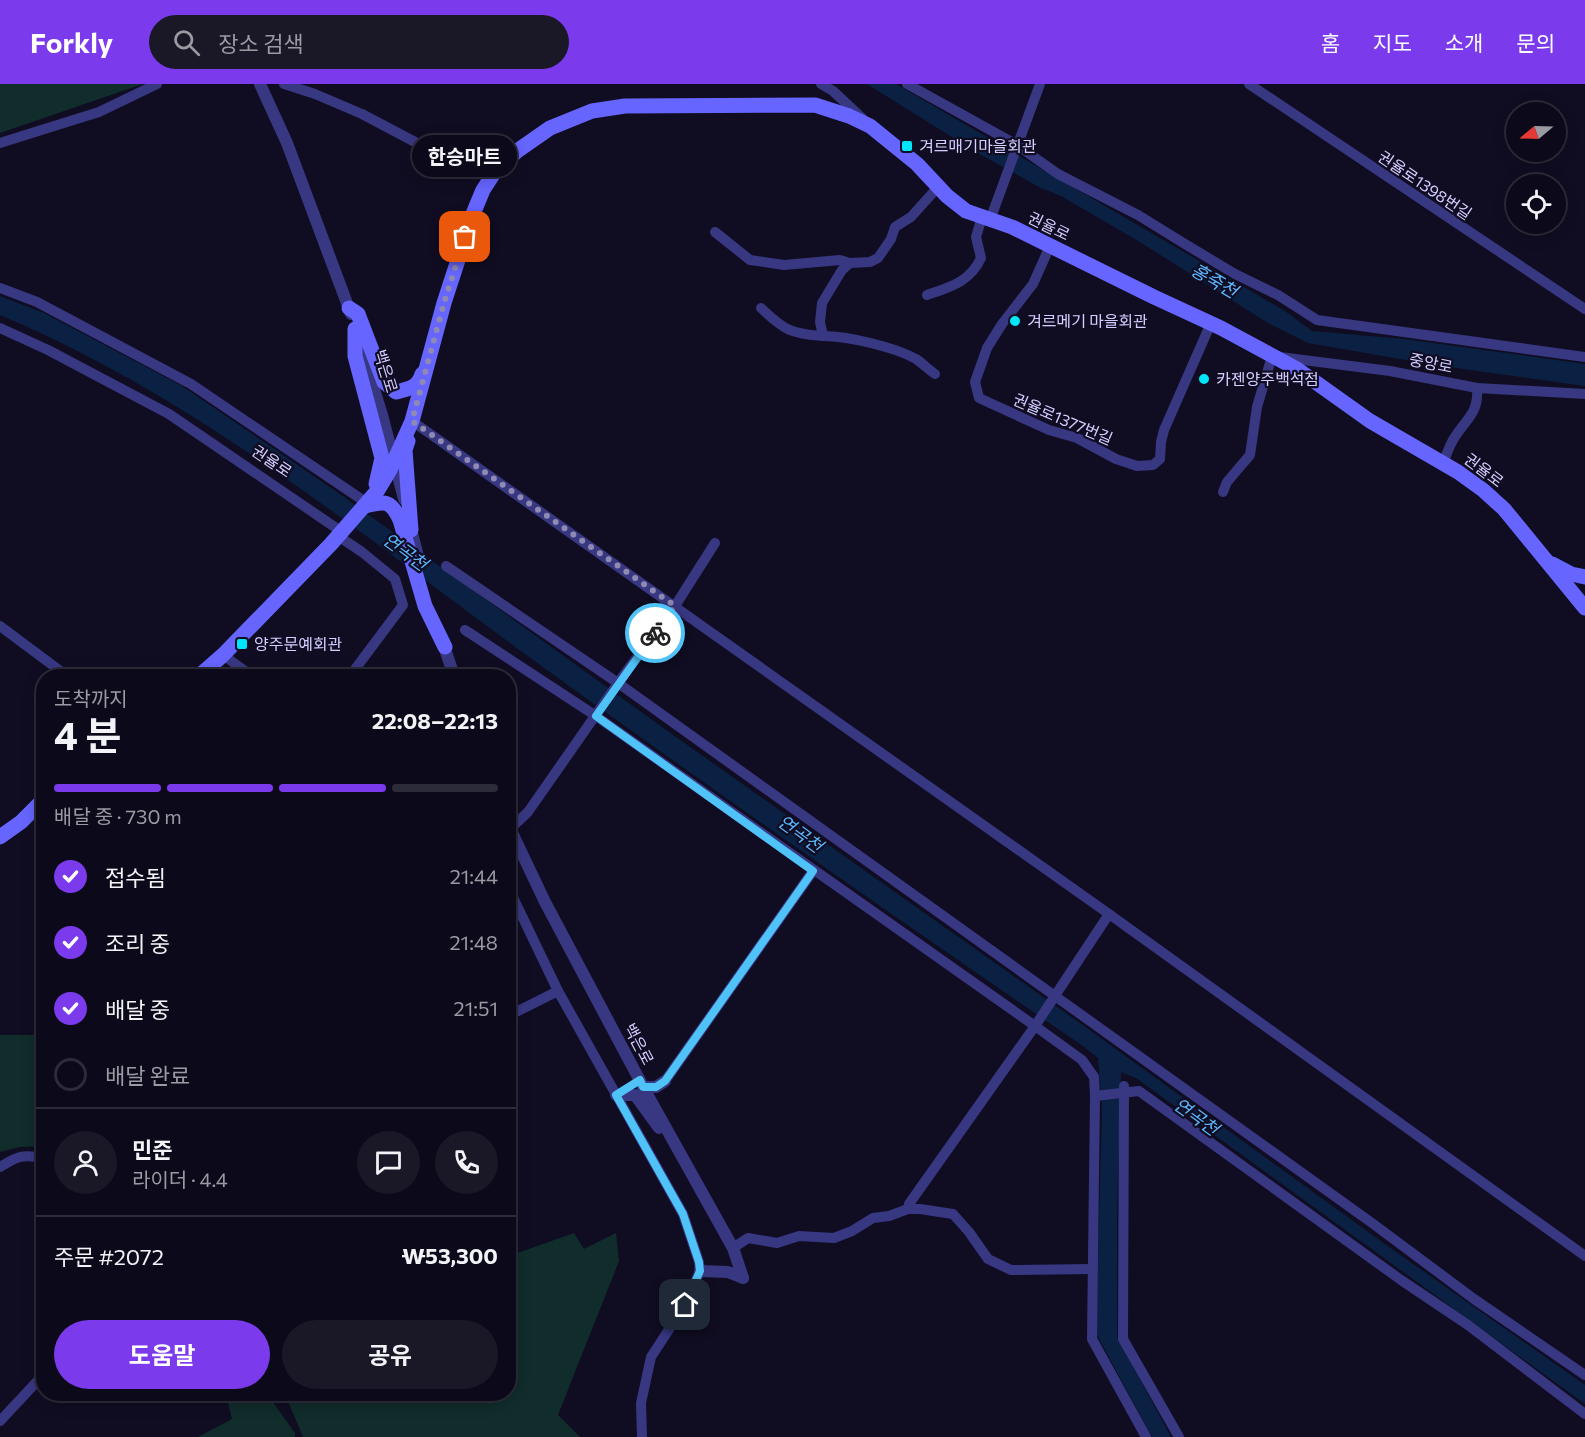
<!DOCTYPE html>
<html lang="ko">
<head>
<meta charset="utf-8">
<style>
  :root { --surface:#0c0a1a; --page:#1a1827; --text:#f1f3f6; --muted:#9a9aa2; --line:#2c2b39; --accent:#7c3aed }
  body { margin:0; font-family:Commissioner,"Noto Sans KR",sans-serif; background:var(--page); color:var(--text); height:100vh; display:flex; flex-direction:column; font-size:22px; white-space:nowrap }
  * { box-sizing:border-box; margin:0 }
  p { font-size:20px; color:var(--muted) }
  .icon { flex:none; width:33px; height:33px; fill:none; stroke:currentColor; stroke-width:2; stroke-linecap:round; stroke-linejoin:round }
  .map { position:relative; flex:1; overflow:hidden }
  .panel { position:absolute; left:36px; top:585px; width:480px; height:732px; display:flex; flex-direction:column; background:var(--surface); border-radius:24px; box-shadow:0 3px 15px #0003,0 0 0 2px var(--line) }
  .panel>* { flex:none }
  .needle { width:39px; rotate:251deg }
  .tools { position:absolute; left:1506px; top:18px; display:grid; gap:12px }
  .tools a { display:grid; place-items:center; width:60px; height:60px; border-radius:50%; background:var(--surface); box-shadow:0 3px 15px #0003,0 0 0 2px var(--line); font-size:30px }
  .pin { position:absolute; display:grid; place-items:center; width:51px; height:51px; color:#fff; margin:-26px; border-radius:12px; box-shadow:0 3px 9px #0006 }
  .courier { position:absolute; display:grid; place-items:center; width:60px; height:60px; margin:-30px; border:4px solid #4fc3f7; border-radius:50%; background:#fff; color:#222; box-shadow:0 2px 8px #0007 }
  .bubble { position:absolute; height:42px; border-radius:21px; background:var(--surface); box-shadow:0 3px 15px #0003,0 0 0 2px var(--line); font-size:20px; font-weight:700; line-height:42px; text-align:center }
  .head em { font-style:normal; font-weight:700 }
  .head div { display:flex; flex-direction:column-reverse }
  .head { display:flex; align-items:center; justify-content:space-between; height:102px; padding:0 18px }
  h1 { font-size:39px; font-weight:700; line-height:45px }
  .bar { display:grid; grid-template-columns:repeat(4,1fr); gap:9px 6px; align-content:center; height:72px; padding:0 18px }
  .bar i { height:8px; border-radius:4px; background:var(--line) }
  .bar .selected { background:var(--accent) }
  .bar p { grid-column:span 4 }
  .line { display:flex; align-items:center; gap:15px; padding:0 18px; border-top:2px solid var(--line) }
  .line div { flex:1 }
  .round { display:grid; place-items:center; flex:none; width:63px; height:63px; border-radius:32px; background:var(--page) }
  ol { padding:0 18px; list-style:none }
  li { display:flex; align-items:center; gap:18px; height:66px }
  li p { margin-inline-start:auto }
  li .icon { padding:6px; border-radius:50%; background:var(--accent); color:#fff; stroke-width:4 }
  li:last-child { color:var(--muted) }
  li i { width:33px; height:33px; border:3px solid var(--line); border-radius:50% }
  .cta { display:flex; gap:12px; margin-top:auto; padding:12px 18px }
  .cta a { flex:1; height:69px; border-radius:36px; background:var(--accent); color:#fff; font-size:24px; font-weight:700; line-height:69px; text-align:center }
  .cta a+a { background:var(--page); color:var(--text) }
  header { display:flex; align-items:center; gap:36px; box-sizing:border-box; height:84px; padding:0 30px; background:var(--accent); color:#fff }
  header strong { font-size:28px }
  nav { display:flex; gap:33px; margin-inline-start:auto; font-size:21px }
  .search { width:420px; height:54px; background:var(--page); display:flex; align-items:center; gap:15px; box-sizing:border-box; padding:0 21px; border-radius:33px; color:var(--muted); font-size:22px }
  .map>svg:first-child { display:block }
  .green { fill:#102c2b }
  .water { fill:#0a2144 }
  .lines { fill:none; stroke-linecap:round; stroke-linejoin:round }
  .minor { stroke:#383782; stroke-width:10 }
  .tertiary { stroke:#383782; stroke-width:12 }
  .secondary { stroke:#6665ff; stroke-width:15 }
  .done { stroke:#8f8ab2; stroke-width:6; stroke-dasharray:0 10.8 }
  .route { stroke:#4fc3f7; stroke-width:8 }
  .poi-dot { fill:#00e5f9; stroke:#100d22; stroke-width:2 }
  .labels { text-anchor:middle; stroke-width:4.5; stroke-linejoin:round; paint-order:stroke }
  .poi-label { font-size:16px; fill:#d3ceff; stroke:#100d22; text-anchor:start }
  .street-label { font-size:16px; fill:#d3ceff; stroke:#100d22 }
  .water-label { font-size:18px; font-style:italic; fill:#5cb7ff; stroke:#100d22 }
</style>
</head>
<body>
<header>
<strong>Forkly</strong>
<div class="search"><svg class="icon" aria-label="search" viewBox="0 0 24 24"><circle cx="10" cy="10" r="6"/><path d="M15 15l6 6"/></svg>장소 검색</div>
<nav><a>홈</a><a>지도</a><a>소개</a><a>문의</a></nav>
</header>
<div class="map">
<svg width="1585" height="1353" viewBox="0 0 1585 1353">
  <rect width="100%" height="100%" fill="#100d22"/>
  <g class="green">
    <polygon points="0,0 143,0 0,49"/>
    <polygon points="0,951 43,951 43,1062 20,1063 0,1068"/>
    <polygon points="574,1149 584,1165 616,1149 619,1177 558,1331 580,1353 303,1353 285,1310 508,1310 509,1172"/>
    <polygon points="226,1310 267,1310 295,1349 295,1353 198,1353 232,1335"/>
  </g>
  <g class="water">
    <polygon points="867,0 896,0 1285,227 1312,247 1404,255 1585,280 1585,302 1435,281 1308,259 1268,239 1135,155 1061,112 1041,104 976,68"/>
    <path d="M0 212 44 229 182 302 337 408 662 643 1091 947 1389 1163 1585 1301V1320L1136 994 1121 988 1117 1124V1253L1171 1353H1152L1096 1249 1102 1024 1098 974 1083 962C893 832 704 700 518 565 354 444 189 310 0 231Z"/>
  </g>
  <g class="lines">
    <g class="minor">
      <polyline points="284,0 315,10 362,30 451,77 494,89"/>
      <polyline points="821,0 833,7 863,35"/>
      <polyline points="907,0 1017,61 1058,90 1138,131 1185,160 1235,190 1278,211 1317,236 1585,273"/>
      <polyline points="1249,0 1585,225"/>
      <polyline points="0,59 99,28 157,0"/>
      <polyline points="990,136 1040,0"/>
      <polyline points="715,148 750,176 784,181 840,176 850,179 870,178 878,174 891,155 895,143 911,133 938,103"/>
      <polyline points="1050,162 1033,200 1002,240 987,264 975,298 979,314 1049,346 1077,354 1116,375 1137,382 1153,381 1160,375 1161,358 1164,346 1211,239"/>
      <path d="M850 179 842 186 822 219 820 238 823 252C847 252 895 263 916 275 922 279 928 285 935 290"/>
      <polyline points="0,204 37,218 191,300 367,419"/>
      <path d="M927 211C950 203 970 198 981 174L976 153 982 133"/>
      <path d="M761 224C784 246 791 250 823 252"/>
      <polyline points="0,244 48,266 169,330 342,448"/>
      <polyline points="412,337 1109,830 1585,1172"/>
      <path d="M1443 379C1446 372 1449 363 1453 356 1465 335 1479 331 1477 304"/>
      <polyline points="1223,408 1227,398 1250,371 1257,323 1272,272 1390,287 1477,304 1585,310"/>
      <polyline points="338,452 362,468 395,495 403,521 350,592"/>
      <polyline points="446,482 618,599 1372,1139 1474,1215 1585,1291"/>
      <polyline points="0,542 67,592"/>
      <polyline points="465,546 596,632 1035,942 1082,976 1094,993 1095,1012 1092,1255 1146,1353"/>
      <polyline points="223,571 252,592"/>
      <polyline points="511,744 528,728 618,599 675,522 715,459"/>
      <polyline points="508,803 558,907 683,1130 699,1178 700,1187 685,1221 651,1273 641,1319 642,1353"/>
      <polyline points="508,932 558,907"/>
      <polyline points="665,997 813,787"/>
      <polyline points="1124,1002 1123,1255 1179,1353"/>
      <polyline points="1095,1012 1139,1007 1401,1196 1468,1241 1585,1330"/>
      <path d="M0 1083C18 1072 22 1070 44 1074"/>
      <polyline points="908,1125 909,1120 1035,942 1109,830"/>
      <polyline points="733,1164 748,1154 777,1159 799,1152 834,1154 852,1147 873,1134 889,1132 908,1125 920,1125 953,1130 969,1148 988,1175 1011,1186 1092,1185"/>
      <polyline points="0,1337 44,1290"/>
    </g>
    <g class="tertiary">
      <polyline points="260,0 287,59 351,230"/>
      <polyline points="358,253 382,331 404,415"/>
      <polyline points="409,438 419,476"/>
      <polyline points="442,556 454,592"/>
      <polyline points="508,740 545,818 647,1010 733,1164 743,1194"/>
      <polyline points="643,1003 656,1003 665,997"/>
      <polyline points="616,1011 635,1011 659,1044"/>
      <polyline points="700,1187 728,1188 743,1194"/>
    </g>
    <g class="secondary">
      <path d="M349 224 358 230 384 298 396 308C408 305 418 304 422 290"/>
      <polyline points="355,245 355,272 382,374 376,400"/>
      <polyline points="408,357 405,366 411,446"/>
      <path d="M365 422C385 417 391 416 400 436L425 522 445 563"/>
      <polyline points="1552,480 1571,490 1585,493"/>
      <polyline points="199,592 223,571 331,460 378,406 390,386 412,337 444,219 473,130 483,106 494,89 517,67 550,44 592,27 625,22 815,21 849,32 870,42 917,80 947,112 966,127 1012,143 1154,213 1221,244 1297,285 1370,337 1458,388 1483,406 1504,425 1585,524"/>
      <polyline points="0,753 21,738 44,715"/>
    </g>
  </g>
  <g class="lines">
    <polyline class="done" points="465,153 444,219 412,337 675,522 655,549"/>
    <polyline class="route" points="655,549 596,632 813,787 665,997 656,1003 643,1003 640,996 616,1011 683,1130 699,1178 700,1187 685,1221"/>
  </g>
  <g class="poi-dot">
    <rect x="901" y="56" width="12" height="12" rx="3"/>
    <circle cx="1015" cy="237" r="6"/>
    <circle cx="1204" cy="295" r="6"/>
    <rect x="236" y="554" width="12" height="12" rx="3"/>
  </g>
  <g class="labels">
    <g class="poi-label">
      <text x="919" y="68">겨르매기마을회관</text>
      <text x="1027" y="243">겨르메기 마을회관</text>
      <text x="1216" y="301">카젠양주백석점</text>
      <text x="254" y="566">양주문예회관</text>
    </g>
    <g class="street-label">
      <text transform="translate(1425 101) rotate(34)" y="6">권율로1398번길</text>
      <text transform="translate(1049 142) rotate(26)" y="6">권율로</text>
      <text transform="translate(1431 279) rotate(11)" y="6">중앙로</text>
      <text transform="translate(386 287) rotate(73)" y="6">백은로</text>
      <text transform="translate(1063 335) rotate(23)" y="6">권율로1377번길</text>
      <text transform="translate(272 377) rotate(34)" y="6">권율로</text>
      <text transform="translate(1484 386) rotate(37)" y="6">권율로</text>
      <text transform="translate(639 960) rotate(62)" y="6">백은로</text>
    </g>
    <g class="water-label">
      <text transform="translate(1214 197) rotate(30)" y="6">홍죽천</text>
      <text transform="translate(405 468) rotate(36)" y="6">연곡천</text>
      <text transform="translate(800 750) rotate(36)" y="6">연곡천</text>
      <text transform="translate(1196 1033) rotate(36)" y="6">연곡천</text>
    </g>
  </g>
</svg>
<div class="tools">
<a><svg class="needle" viewBox="-14 -14 28 28"><path d="M0-13l5 13h-10z" fill="#e53935"/><path d="M0 13l5-13h-10z" fill="#9a9aa2"/></svg></a>
<a><svg class="icon" aria-label="locate" viewBox="0 0 24 24"><circle cx="12" cy="12" r="6"/><path d="M12 2v4M12 18v4M2 12h4M18 12h4"/></svg></a>
</div>
<div class="pin" style="left:465px;top:153px;background:#ea580c"><svg class="icon" aria-label="bag" viewBox="0 0 24 24"><path d="M5 8h14l-1 12H6zM9 8a3 3 0 0 1 6 0"/></svg></div>
<div class="pin" style="left:685px;top:1221px;background:#1f2937"><svg class="icon" aria-label="home" viewBox="0 0 24 24"><path d="M3 11l9-7 9 7M6 9v11h12V9"/></svg></div>
<div class="courier" style="left:655px;top:549px"><svg class="icon" aria-label="bike" viewBox="0 0 24 24"><circle cx="6" cy="16" r="4"/><circle cx="18" cy="16" r="4"/><path d="M6 16l4-8h5l3 8M10 8l3 8H6M13 5h3"/></svg></div>
<div class="bubble" style="left:412px;top:51px;width:105px">한승마트</div>
<section class="panel">
<div class="head"><div><h1>4 분</h1><p>도착까지</p></div><em>22:08–22:13</em></div>
<div class="bar"><i class="selected"></i><i class="selected"></i><i class="selected"></i><i></i><p>배달 중 · 730 m</p></div>
<ol>
<li><svg class="icon" aria-label="check" viewBox="0 0 24 24"><path d="M5 12l5 5 9-10"/></svg>접수됨<p>21:44</p></li>
<li><svg class="icon" aria-label="check" viewBox="0 0 24 24"><path d="M5 12l5 5 9-10"/></svg>조리 중<p>21:48</p></li>
<li><svg class="icon" aria-label="check" viewBox="0 0 24 24"><path d="M5 12l5 5 9-10"/></svg>배달 중<p>21:51</p></li>
<li><i></i>배달 완료</li>
</ol>
<div class="line" style="height:108px"><a class="round"><svg class="icon" aria-label="person" viewBox="0 0 24 24"><circle cx="12" cy="8" r="4"/><path d="M4 21q1-7 8-7t8 7"/></svg></a><div><b>민준</b><p>라이더 · 4.4</p></div><a class="round"><svg class="icon" aria-label="chat" viewBox="0 0 24 24"><path d="M4 5h16v11H9l-5 4z"/></svg></a><a class="round"><svg class="icon" aria-label="phone" viewBox="0 0 24 24"><path d="M5 4h4l2 5-3 2q2 4 5 5l2-3 5 2v4C11 20 4 13 5 4z"/></svg></a></div>
<div class="line" style="height:78px"><div>주문 #2072</div><b>₩53,300</b></div>
<div class="cta"><a>도움말</a><a>공유</a></div>
</section>
</div>
</body>
</html>
